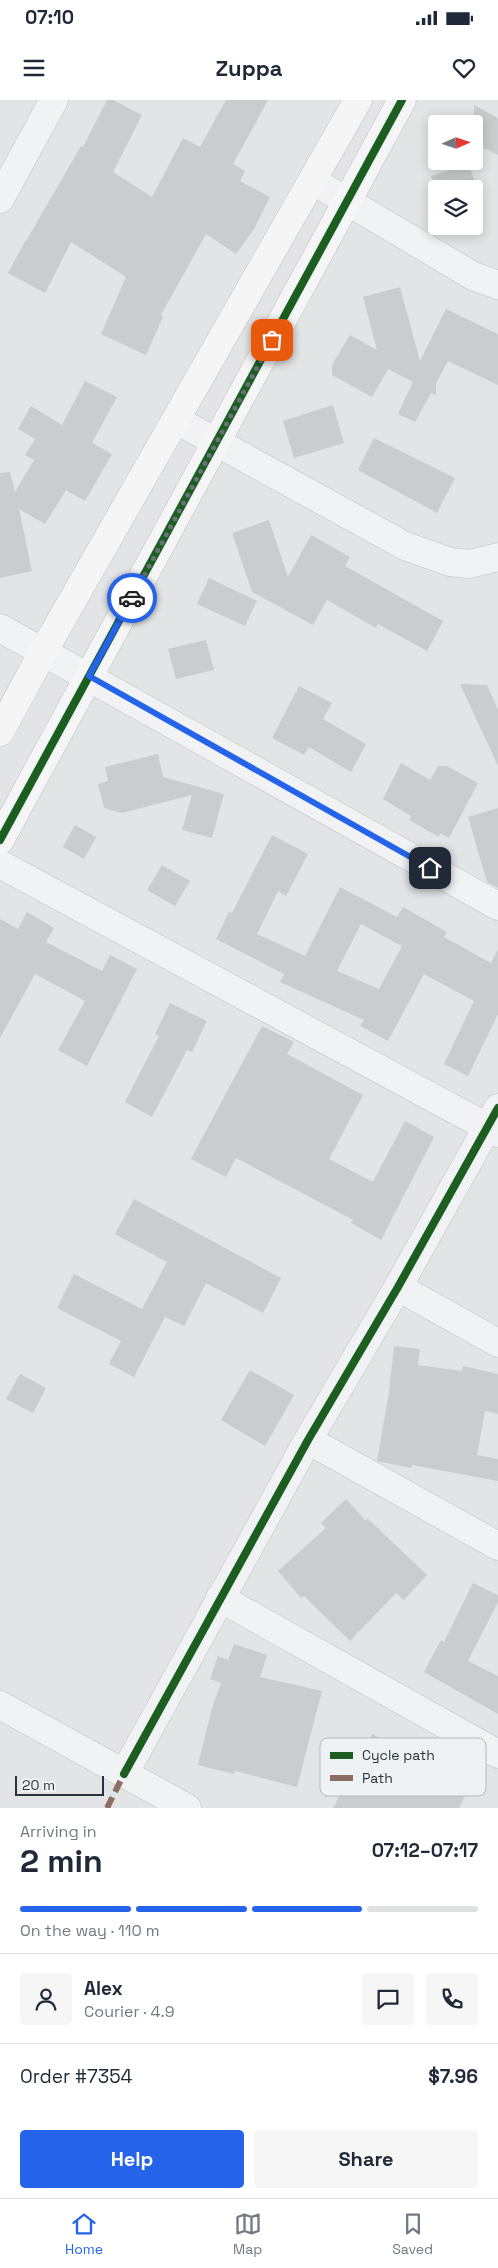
<!DOCTYPE html>
<html lang="en">
<head>
<meta charset="utf-8">
<style>
  :root { --surface:#fff; --page:#f6f6f7; --text:#1f2937; --muted:#747a83; --line:#e0e1e3; --accent:#2563eb }
  body { margin:0; font-family:"Space Grotesk",sans-serif; background:var(--page); color:var(--text); height:100vh; display:flex; flex-direction:column; font-size:19px; white-space:nowrap }
  * { box-sizing:border-box; margin:0 }
  p { font-size:16px; color:var(--muted) }
  .icon { flex:none; width:28px; height:28px; fill:none; stroke:currentColor; stroke-width:2; stroke-linecap:round; stroke-linejoin:round }
  .map { position:relative; height:1708px; overflow:hidden }
  .drawer { display:flex; flex-direction:column; background:var(--surface); flex:1 }
  .drawer>* { flex:none }
  .needle { width:32px; rotate:87deg }
  .tools { position:absolute; left:428px; top:15px; display:grid; gap:10px }
  .tools a { display:grid; place-items:center; width:55px; height:55px; border-radius:5px; background:var(--surface); box-shadow:0 2px 12px #0003; font-size:25px }
  .scale { position:absolute; left:15px; bottom:12px; width:89px; box-sizing:border-box; padding-left:5px; border:2px solid #2a333d; border-top:0; font-size:14px; line-height:18px; white-space:nowrap; color:#2a333d; -webkit-text-stroke:4px #eff2f5; paint-order:stroke }
  .pin { position:absolute; display:grid; place-items:center; width:42px; height:42px; color:#fff; margin:-21px; border-radius:10px; box-shadow:0 2px 8px #0006 }
  .courier { position:absolute; display:grid; place-items:center; width:50px; height:50px; margin:-25px; border:4px solid #2563eb; border-radius:50%; background:#fff; color:#222; box-shadow:0 1px 6px #0007 }
  .head em { font-style:normal; font-weight:600 }
  .head div { display:flex; flex-direction:column-reverse }
  .head { display:flex; align-items:center; justify-content:space-between; height:85px; padding:0 20px }
  h1 { font-size:32px; font-weight:600; line-height:38px }
  .bar { display:grid; grid-template-columns:repeat(4,1fr); gap:8px 5px; align-content:center; height:60px; padding:0 20px }
  .bar i { height:6px; border-radius:4px; background:var(--line) }
  .bar .current { background:var(--accent) }
  .bar p { grid-column:span 4 }
  .line { display:flex; align-items:center; gap:12px; padding:0 20px; border-top:1px solid var(--line) }
  .line div { flex:1 }
  .round { display:grid; place-items:center; flex:none; width:52px; height:52px; border-radius:5px; background:var(--page) }
  .cta { display:flex; gap:10px; margin-top:auto; padding:10px 20px }
  .cta a { flex:1; height:58px; border-radius:5px; background:var(--accent); color:#fff; font-size:20px; font-weight:600; line-height:58px; text-align:center }
  .cta a+a { background:var(--page); color:var(--text) }
  .status { display:flex; justify-content:space-between; align-items:center; height:35px; padding:0 25px; background:var(--surface); direction:ltr }
  .status svg { height:14px; fill:currentColor }
  header { display:flex; justify-content:space-between; align-items:center; height:65px; padding:0 20px; background:var(--surface); font-size:22px; font-weight:600 }
  .menu { display:flex; justify-content:space-around; align-items:center; height:70px; border-top:1px solid var(--line); background:var(--surface); font-size:14px; color:var(--muted) }
  .menu a { display:grid; justify-items:center; gap:2px }
  .menu .current { color:var(--accent) }
  .map>svg:first-child { display:block }
  .building { fill:#caccce; fill-rule:evenodd }
  .lines { fill:none; stroke-linecap:round; stroke-linejoin:round }
  .street-casing { stroke:#c0c2c4; stroke-width:29 }
  .secondary-casing { stroke:#c0c2c4; stroke-width:29 }
  .street { stroke:#f0f2f3; stroke-width:28 }
  .secondary { stroke:#f5f5f6; stroke-width:28 }
  .quiet { stroke:#8d6e63; stroke-width:6; stroke-dasharray:12 6; stroke-linecap:butt }
  .cycleway-casing { stroke:#eff2f5; stroke-width:11 }
  .cycleway { stroke:#1b5e20; stroke-width:8 }
  .done { stroke:#6a7178; stroke-width:5; stroke-dasharray:0 9 }
  .route { stroke:#2563eb; stroke-width:6 }
  .key { fill:#eff2f5; stroke:#b4b9be; stroke-width:1 }
  .key-label { font-size:14px; fill:#2a333d }
</style>
</head>
<body>
<div class="status"><b>07:10</b><svg viewBox="0 0 49 12"><path d="M0 12V9h3v3zM5 12V6h3v6zM10 12V3h3v9zM15 12V0h3v12zM26 1h20v11H26zM47 4h2v5h-2z"/></svg></div>
<header><svg class="icon" aria-label="menu" viewBox="0 0 24 24"><path d="M4 6h16M4 12h16M4 18h16"/></svg>Zuppa<svg class="icon" aria-label="heart" viewBox="0 0 24 24"><path d="M12 20l-8-8c-3-5 5-10 8-4 3-6 11-1 8 4z"/></svg></header>
<div class="map">
<svg width="498" height="1708" viewBox="0 0 498 1708">
  <rect width="100%" height="100%" fill="#e2e4e6"/>
  <g class="building">
    <polygon points="107,0 113,0 142,15 113,72 152,97 183,38 200,47 226,0 268,0 233,64 245,71 240,81 270,97 254,129 236,154 206,134 161,215 163,217 146,255 101,234 126,177 71,142 45,193 8,173 25,141 26,141 81,46 83,47"/>
    <polygon points="474,5 498,18 498,55 474,43"/>
    <polygon points="469,64 479,96 474,98 474,89 436,89 436,91 431,76"/>
    <polygon points="400,187 420,261 446,209 498,234 498,285 448,261 436,283 436,295 431,293 415,322 398,314 413,282 388,269 372,297 332,275 332,265 350,235 377,250 363,197"/>
    <polygon points="85,281 117,297 92,343 112,354 85,401 66,390 45,424 19,409 32,471 0,478 0,373 10,372 15,392 34,360 25,355 35,339 18,329 31,306 62,325"/>
    <polygon points="333,305 344,343 294,358 283,321"/>
    <polygon points="374,338 455,378 437,413 358,370"/>
    <polygon points="269,420 288,477 311,435 350,457 345,466 443,521 427,551 378,524 376,528 327,500 313,525 252,492 232,433"/>
    <polygon points="209,478 257,501 245,526 197,504"/>
    <polygon points="206,540 214,570 176,579 168,549"/>
    <polygon points="460,584 487,585 498,610 498,666"/>
    <polygon points="299,586 332,603 323,619 366,644 351,672 309,647 304,655 272,638"/>
    <polygon points="158,654 163,677 224,694 212,738 182,730 192,695 122,713 104,708 98,684 108,681 105,667"/>
    <polygon points="401,663 430,680 438,666 447,666 478,683 449,738 440,733 439,737 409,720 411,716 383,699"/>
    <polygon points="498,708 498,788 487,782 468,717"/>
    <polygon points="75,725 96,737 84,759 63,747"/>
    <path d="M272 735 308 754 286 796 278 791 257 834 305 856 340 787 397 817 403 807 447 832 444 837 491 863 498 849V914L468 976 444 964 474 901 424 874 388 941 360 926 364 920 280 882 284 874 216 839 229 812 232 813ZM361 824 402 846 379 889 337 871Z"/>
    <polygon points="162,765 190,781 175,806 147,790"/>
    <polygon points="27,812 54,828 46,842 102,871 110,855 137,869 87,966 58,950 85,901 35,874 0,938 0,819 18,829"/>
    <polygon points="170,903 207,921 192,952 187,950 152,1017 125,1002 159,936 155,934"/>
    <polygon points="262,926 294,942 287,954 363,995 329,1059 373,1082 405,1021 434,1037 381,1140 351,1123 353,1120 236,1058 226,1077 191,1059"/>
    <polygon points="134,1099 281,1178 263,1213 206,1183 184,1226 165,1217 134,1277 109,1264 121,1241 57,1208 74,1174 142,1209 167,1162 115,1134"/>
    <polygon points="394,1246 420,1249 418,1265 462,1271 463,1266 498,1274 498,1314 485,1311 477,1355 498,1359 498,1381 412,1365 411,1368 377,1361 389,1292"/>
    <polygon points="250,1270 294,1295 265,1346 221,1320"/>
    <polygon points="20,1274 46,1288 33,1313 6,1299"/>
    <polygon points="346,1399 366,1421 367,1418 427,1475 404,1500 396,1493 350,1541 304,1496 301,1498 278,1471 326,1428 321,1423"/>
    <polygon points="473,1483 498,1495 498,1502 468,1561 498,1576 498,1614 424,1572 441,1540 444,1542"/>
    <polygon points="234,1544 267,1555 260,1577 322,1591 297,1687 235,1671 234,1674 198,1665 212,1608 221,1583 210,1579 218,1556 228,1560"/>
    <polygon points="372,1634 414,1657 413,1659 469,1688 459,1708 333,1708"/>
  </g>
  <g class="lines">
    <defs>
      <g id="street">
        <polyline points="313,81 473,176 498,185"/>
        <polyline points="0,99 54,0"/>
        <polyline points="176,320 405,446 450,462 469,464 498,457"/>
        <polyline points="0,528 498,806"/>
        <polyline points="0,764 498,1033"/>
        <polyline points="398,1187 498,1243"/>
        <polyline points="308,1340 498,1446"/>
        <polyline points="220,1498 498,1654"/>
        <polyline points="0,1605 187,1708"/>
        <polyline points="124,1674 308,1340 398,1187 498,1008"/>
      </g>
      <g id="secondary">
        <polyline points="0,632 43,552 358,0"/>
        <polyline points="0,740 402,0"/>
      </g>
    </defs>
    <use href="#street" class="street-casing"/>
    <use href="#secondary" class="secondary-casing"/>
    <use href="#street" class="street"/>
    <use href="#secondary" class="secondary"/>
    <polyline class="quiet" points="107,1708 124,1674"/>
    <defs>
      <g id="cycleway">
        <polyline points="0,740 402,0"/>
        <polyline points="124,1674 308,1340 398,1187 498,1008"/>
      </g>
    </defs>
    <use href="#cycleway" class="cycleway-casing"/>
    <use href="#cycleway" class="cycleway"/>
  </g>
  <g class="lines">
    <polyline class="done" points="132,498 272,240"/>
    <polyline class="route" points="132,498 89,576 430,768"/>
  </g>
  <rect x="320" y="1638" width="166" height="58" rx="8" class="key"/>
  <rect x="330" y="1652" width="23" height="7" fill="#1b5e20"/>
  <rect x="330" y="1675" width="23" height="6" fill="#8d6e63"/>
  <g class="key-label">
    <text x="362" y="1660">Cycle path</text>
    <text x="362" y="1683">Path</text>
  </g>
</svg>
<div class="tools">
<a><svg class="needle" viewBox="-14 -14 28 28"><path d="M0-13l5 13h-10z" fill="#e53935"/><path d="M0 13l5-13h-10z" fill="#747a83"/></svg></a>
<a><svg class="icon" aria-label="layers" viewBox="0 0 24 24"><path d="M12 4l9 5-9 5-9-5zM3 14l9 5 9-5"/></svg></a>
</div>
<div class="scale">20 m</div>
<div class="pin" style="left:272px;top:240px;background:#ea580c"><svg class="icon" aria-label="bag" viewBox="0 0 24 24"><path d="M5 8h14l-1 12H6zM9 8a3 3 0 0 1 6 0"/></svg></div>
<div class="pin" style="left:430px;top:768px;background:#1f2937"><svg class="icon" aria-label="home" viewBox="0 0 24 24"><path d="M3 11l9-7 9 7M6 9v11h12V9"/></svg></div>
<div class="courier" style="left:132px;top:498px"><svg class="icon" aria-label="car" viewBox="0 0 24 24"><path d="M5 17H2v-5l4-1 3-4h7l3 4 3 1v5h-3M9 17h6M6 11h13"/><circle cx="7" cy="17" r="2"/><circle cx="17" cy="17" r="2"/></svg></div>
</div>
<section class="drawer">
<div class="head"><div><h1>2 min</h1><p>Arriving in</p></div><em>07:12–07:17</em></div>
<div class="bar"><i class="current"></i><i class="current"></i><i class="current"></i><i></i><p>On the way · 110 m</p></div>
<div class="line" style="height:90px"><a class="round"><svg class="icon" aria-label="person" viewBox="0 0 24 24"><circle cx="12" cy="8" r="4"/><path d="M4 21q1-7 8-7t8 7"/></svg></a><div><b>Alex</b><p>Courier · 4.9</p></div><a class="round"><svg class="icon" aria-label="chat" viewBox="0 0 24 24"><path d="M4 5h16v11H9l-5 4z"/></svg></a><a class="round"><svg class="icon" aria-label="phone" viewBox="0 0 24 24"><path d="M5 4h4l2 5-3 2q2 4 5 5l2-3 5 2v4C11 20 4 13 5 4z"/></svg></a></div>
<div class="line" style="height:65px"><div>Order #7354</div><b>$7.96</b></div>
<div class="cta"><a>Help</a><a>Share</a></div>
</section>
<nav class="menu">
<a class="current"><svg class="icon" aria-label="home" viewBox="0 0 24 24"><path d="M3 11l9-7 9 7M6 9v11h12V9"/></svg>Home</a>
<a><svg class="icon" aria-label="map" viewBox="0 0 24 24"><path d="M3 6l6-2 6 2 6-2v14l-6 2-6-2-6 2zM9 4v14M15 6v14"/></svg>Map</a>
<a><svg class="icon" aria-label="saved" viewBox="0 0 24 24"><path d="M7 4h10v16l-5-4-5 4z"/></svg>Saved</a>
</nav>
</body>
</html>
